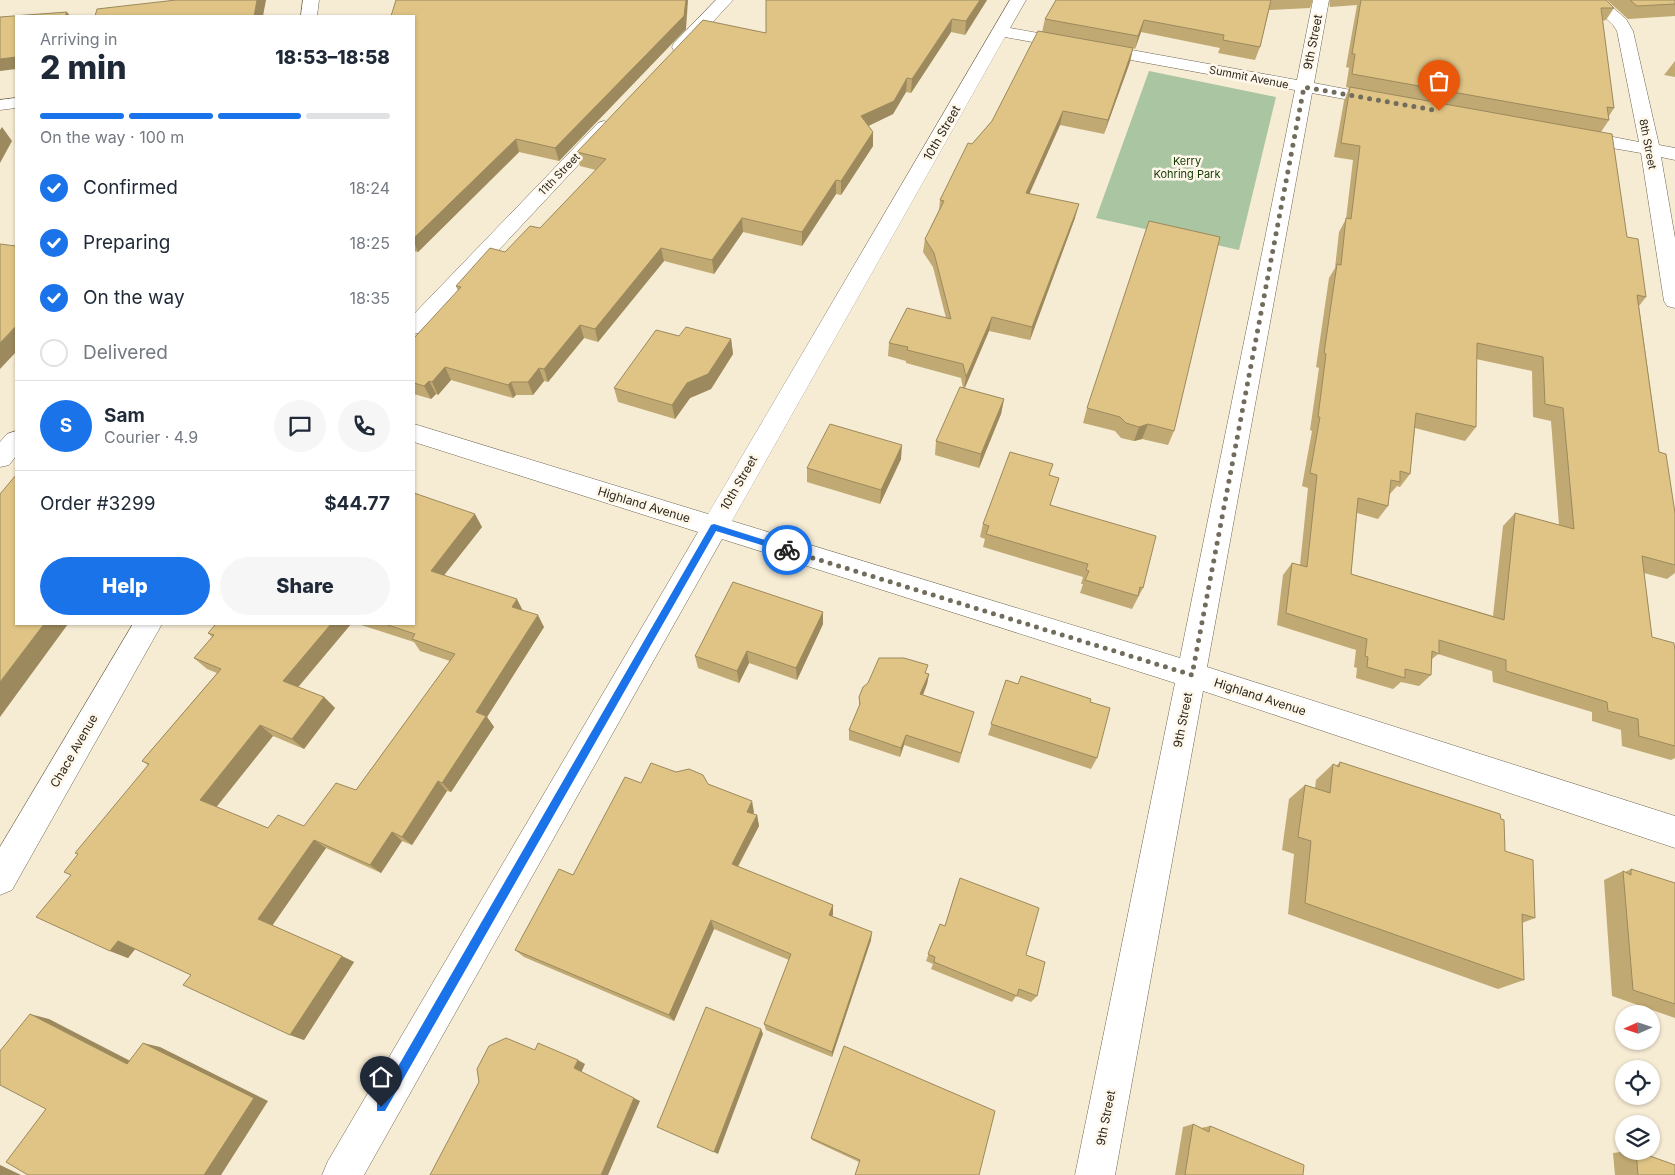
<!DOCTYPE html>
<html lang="en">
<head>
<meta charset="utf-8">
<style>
  :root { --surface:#fff; --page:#f6f6f7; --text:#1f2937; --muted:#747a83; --line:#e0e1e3; --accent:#1a73e8 }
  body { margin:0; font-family:Inter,sans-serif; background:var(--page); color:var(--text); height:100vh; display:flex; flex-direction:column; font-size:19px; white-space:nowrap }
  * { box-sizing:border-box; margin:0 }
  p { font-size:16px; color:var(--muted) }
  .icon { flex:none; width:28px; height:28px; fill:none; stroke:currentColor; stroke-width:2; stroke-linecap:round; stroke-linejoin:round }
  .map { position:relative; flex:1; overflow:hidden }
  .panel { position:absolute; left:15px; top:15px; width:400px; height:610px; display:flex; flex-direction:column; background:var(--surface); border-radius:0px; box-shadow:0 1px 4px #0004 }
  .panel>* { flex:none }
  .needle { width:32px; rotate:267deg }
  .tools { position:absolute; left:1615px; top:1005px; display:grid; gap:10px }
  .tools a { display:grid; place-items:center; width:45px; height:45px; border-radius:50%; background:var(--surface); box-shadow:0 1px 4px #0004; font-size:25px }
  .pin { position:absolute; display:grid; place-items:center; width:42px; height:42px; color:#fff; margin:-51px -21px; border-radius:50% 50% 50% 0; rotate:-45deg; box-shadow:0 0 5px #0007 }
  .pin .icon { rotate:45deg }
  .courier { position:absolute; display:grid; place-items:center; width:50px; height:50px; margin:-25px; border:4px solid #1a73e8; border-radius:50%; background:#fff; color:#222; box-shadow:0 1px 6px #0007 }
  .headline em { font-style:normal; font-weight:800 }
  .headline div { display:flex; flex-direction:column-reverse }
  .headline { display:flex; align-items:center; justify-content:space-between; height:85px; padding:0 25px }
  h1 { font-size:32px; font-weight:800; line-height:38px }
  .bar { display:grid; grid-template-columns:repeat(4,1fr); gap:8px 5px; align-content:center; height:60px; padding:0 25px }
  .bar i { height:6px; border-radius:4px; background:var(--line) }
  .bar .selected { background:var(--accent) }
  .bar p { grid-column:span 4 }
  .line { display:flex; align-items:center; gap:12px; padding:0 25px; border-top:1px solid var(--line) }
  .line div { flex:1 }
  .round { display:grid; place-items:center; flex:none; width:52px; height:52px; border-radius:26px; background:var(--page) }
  ol { padding:0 25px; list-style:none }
  li { display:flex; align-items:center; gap:15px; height:55px }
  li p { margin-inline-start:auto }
  li .icon { padding:5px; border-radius:50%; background:var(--accent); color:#fff; stroke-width:4 }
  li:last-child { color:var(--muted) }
  li i { width:28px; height:28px; border:2px solid var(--line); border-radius:50% }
  .cta { display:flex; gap:10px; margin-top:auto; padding:10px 25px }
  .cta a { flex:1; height:58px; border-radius:30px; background:var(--accent); color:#fff; font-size:20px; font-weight:800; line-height:58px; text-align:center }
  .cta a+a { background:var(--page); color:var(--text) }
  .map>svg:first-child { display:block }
  .green { fill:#a9c5a1 }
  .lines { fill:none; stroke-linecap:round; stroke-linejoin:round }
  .minor-casing { stroke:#6f6651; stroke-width:1 }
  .minor { fill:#fff; fill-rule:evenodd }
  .wall { fill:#c0a972; fill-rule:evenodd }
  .shaded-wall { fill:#9c895d }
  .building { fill:#dfc485; stroke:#9c895d; fill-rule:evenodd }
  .route { fill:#1a73e8 }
  .done { stroke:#726c5d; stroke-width:5; stroke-dasharray:0 9 }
  .labels { text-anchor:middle; stroke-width:5; stroke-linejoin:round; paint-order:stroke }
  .far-street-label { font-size:11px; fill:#2b271e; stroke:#fff8ea }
  .far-park-label { font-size:11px; fill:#103902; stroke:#fff8ea }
  .street-label { font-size:12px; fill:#2b271e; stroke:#fff8ea }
</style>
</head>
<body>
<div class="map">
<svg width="1675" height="1175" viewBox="0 0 1675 1175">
  <rect width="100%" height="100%" fill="#f6ebd3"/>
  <polygon class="green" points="1149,71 1276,97 1239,250 1096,218"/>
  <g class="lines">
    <defs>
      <g id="minor">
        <polygon points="303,0 319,0 317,16 301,16"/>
        <polygon points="716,0 733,0 686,51 674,51 672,47 674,43"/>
        <path d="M1010 0H1026L1010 28 1297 80 1313 0H1329L1314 83 1382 96 1388 97 1391 101 1388 105 1382 106 1312 93 1207 667 1675 816V848L1203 691 1115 1175H1075L1175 683 722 539 364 1175H322L328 1161 698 532 414 442V424L708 514ZM1005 37 1295 90 1180 658 732 521Z"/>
        <polygon points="1587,0 1604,0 1626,19 1633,31 1659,145 1675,148 1675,160 1661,157 1675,238 1675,308 1667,306 1664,301 1641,153 1577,142 1570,140 1568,136 1570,132 1577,130 1639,142 1617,31 1613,25"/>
        <polygon points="16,98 16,108 0,110 0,100"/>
        <polygon points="604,121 610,123 613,127 610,131 422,332 414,334 414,314 598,123"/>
        <polygon points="16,431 16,456 9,465 0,467 0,442 7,434"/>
        <polygon points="133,624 162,624 12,890 0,895 0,847"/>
      </g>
    </defs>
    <use href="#minor" class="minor-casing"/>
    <use href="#minor" class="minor"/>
  </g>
  <g class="wall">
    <polygon points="766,0 987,0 965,35 951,32 911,93 906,92 893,114 868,126 873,146 841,195 836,194 802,246 743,232 714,274 664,261 598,342 584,338 548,382 544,381 533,395 516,395 513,398 451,380 438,395 436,394 431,399 414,394 414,338 458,291 456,286 540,228 596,170 580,166 577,152 766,33"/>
    <polygon points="1056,0 1313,0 1310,8 1269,10 1260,47 1255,60 1218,53 1220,48 1141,32 1135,49 1133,48 1130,62 1104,134 1060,125 1029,193 1075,218 1030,340 989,331 964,389 1004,399 1001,414 979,468 935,455 936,441 963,388 961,378 906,363 906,361 888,356 889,343 946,318 933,267 923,252 925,239 939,210 940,200 972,144 992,121 1042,32 1045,19"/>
    <path d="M1329 0H1606L1614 8 1606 20 1602 21 1614 108 1609 116V120L1601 132 1627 237 1646 297 1639 306 1659 452 1675 513V573L1667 579 1644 573 1652 637 1675 651V758L1671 760 1622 746 1621 730 1592 721V712L1493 682 1492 671 1438 654 1431 660V675L1419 686 1401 682 1393 689 1356 678 1357 668 1354 667 1356 650 1277 625 1283 575 1292 563 1300 565 1308 488 1302 486 1312 431 1310 430 1319 368 1316 367 1329 278 1335 268 1339 232 1346 219 1353 160 1334 157 1344 101 1349 88 1346 87 1349 68 1346 67 1357 5 1330 7ZM1476 359 1532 371 1533 417 1551 421 1559 525 1515 513 1503 526 1493 616 1351 574 1357 513 1378 519 1388 506 1389 495 1397 486 1400 487 1410 474 1415 428 1465 441 1476 427Z"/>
    <polygon points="1607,0 1675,0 1675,16 1628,19"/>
    <polygon points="414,16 686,29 559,161 519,152 418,252 414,251"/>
    <polygon points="1675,61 1675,77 1664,75"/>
    <polygon points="679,336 731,339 733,354 711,389 690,398 675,419 618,402 614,388"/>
    <polygon points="1087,408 1174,431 1168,445 1142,439 1134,441 1121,438 1115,431 1083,423"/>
    <polygon points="901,459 880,504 807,482 807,468"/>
    <polygon points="1050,475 1051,505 1143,588 1132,609 1080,593 1083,584 1081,584 1083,577 983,547 985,539 980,537 983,524"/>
    <polygon points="414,493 482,527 444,575 522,610 544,627 487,717 494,727 451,792 447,791 412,845 402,841 381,873 326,848 272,925 354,962 304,1040 290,1035 191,975 135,949 128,958 110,951 71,875 78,854 148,765 142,761 217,673 207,669 194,658 212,637 208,633 351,624 298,687 324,697 335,708 304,749 273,736 216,807 268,828 304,826 356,790 450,661 420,651 414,642 358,624 414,624"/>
    <polygon points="823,612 823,624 797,680 749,663 739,683 698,668 695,656"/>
    <polygon points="926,673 929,674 927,684 923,695 971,723 959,763 904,745 900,757 849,740 849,730 859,708 859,697"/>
    <polygon points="1006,680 1018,684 1090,702 1097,758 1091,769 988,735"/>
    <polygon points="1340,762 1505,851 1535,918 1522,923 1524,980 1498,989 1288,914 1294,854 1282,850 1289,799 1305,785 1315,788 1316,780 1333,764 1336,766"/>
    <polygon points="676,772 708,784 754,812 753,814 757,815 759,826 738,867 833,905 833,914 832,916 871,940 832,1057 766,1030 764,1024 789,960 714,929 674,1021 524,957 515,950 573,875 641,783"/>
    <polygon points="1631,869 1675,883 1675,1018 1612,996 1604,880 1623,871 1625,872"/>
    <polygon points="957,886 1026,955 1037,996 1031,1002 1016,996 1012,1002 931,969 933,964 926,961 940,924 945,926"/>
    <polygon points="995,1111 859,1162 812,1140 811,1138"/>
    <polygon points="1193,1124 1201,1128 1210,1126 1303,1175 1175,1175 1183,1127"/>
    <polygon points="1628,1151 1638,1151 1675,1175 1615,1175 1613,1153"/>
  </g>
  <g class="shaded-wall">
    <polygon points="257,0 266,0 263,16 254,16"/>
    <polygon points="686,0 688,0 686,29 559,161 555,148"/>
    <polygon points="980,0 987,0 965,35 966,21"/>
    <polygon points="67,12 70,16 65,16"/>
    <polygon points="952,19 951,32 911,93 912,79"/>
    <polygon points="1144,20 1141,32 1135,49 1138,36"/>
    <polygon points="1133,48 1130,62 1104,134 1108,120"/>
    <polygon points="16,57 16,69 0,71 0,59"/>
    <polygon points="907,78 906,92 893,114 860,130 861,116"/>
    <polygon points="1063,111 1060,125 1024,206 1026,193"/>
    <polygon points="2,127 12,141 0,163 0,130"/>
    <polygon points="873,132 873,146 841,195 841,181"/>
    <polygon points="516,139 519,152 418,252 414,242 414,238"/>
    <polygon points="836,180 836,194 802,246 802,232"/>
    <polygon points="1079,204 1075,218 1030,340 1032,327"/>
    <polygon points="742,218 743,232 714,274 712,260"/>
    <polygon points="661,248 664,261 598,342 595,329"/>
    <polygon points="992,317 989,331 964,390 966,377"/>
    <polygon points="580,325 584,338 548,382 544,369"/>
    <polygon points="16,326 16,352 0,369 0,343"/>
    <polygon points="731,339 733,354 711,389 690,398 675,419 672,405 687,383"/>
    <polygon points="445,367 451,380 438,395 432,382"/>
    <polygon points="539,368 544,381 533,395 528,382"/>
    <polygon points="429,381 436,394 431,399 424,386"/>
    <polygon points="511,382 516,395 513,398 508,385"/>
    <polygon points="1004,399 1001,414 979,468 981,454"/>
    <polygon points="1148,424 1142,439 1134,441 1139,427"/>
    <polygon points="902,445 901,459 880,504 881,490"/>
    <polygon points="475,514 482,527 438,583 431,571"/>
    <polygon points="517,599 523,611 512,607"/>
    <polygon points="823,612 823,624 797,680 796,668"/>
    <polygon points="538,615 544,627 487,717 494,727 451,792 442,783 476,712"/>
    <polygon points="44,624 68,624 0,717 0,682"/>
    <polygon points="331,624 351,624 294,692 283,681"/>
    <polygon points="747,651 749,663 739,683 737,671"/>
    <polygon points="929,674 927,684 919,705 920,694"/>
    <polygon points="324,697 335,708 304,749 292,739"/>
    <polygon points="260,725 273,736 214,810 200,800"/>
    <polygon points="906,735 904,745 900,757 901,748"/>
    <polygon points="438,781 447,791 412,845 402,837"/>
    <polygon points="752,801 754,812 749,822 747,812"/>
    <polygon points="757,815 759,826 734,873 732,864"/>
    <polygon points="392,832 402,841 381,873 370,865"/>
    <polygon points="314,840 326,848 272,926 258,919"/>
    <polygon points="833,905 833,914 830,923 829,915"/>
    <polygon points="711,920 714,929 674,1021 669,1015"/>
    <polygon points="872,932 871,940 832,1057 832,1052"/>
    <polygon points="118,941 136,948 128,958 110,951"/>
    <polygon points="342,956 354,962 304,1040 290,1035"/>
    <polygon points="30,1014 49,1019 144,1068 127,1064"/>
    <polygon points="761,1029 763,1034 718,1154 714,1152"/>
    <polygon points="143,1043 160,1047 268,1101 221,1175 204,1175"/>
    <polygon points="578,1060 585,1064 581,1073 574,1068"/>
    <polygon points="634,1098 640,1101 608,1175 601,1175"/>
    <polygon points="0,1165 21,1175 0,1175"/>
  </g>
  <g class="building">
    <polygon points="176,0 257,0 254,16 95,16 97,9"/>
    <polygon points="396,0 686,0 684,16 555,148 516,139 414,238 414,16 386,16 391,16"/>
    <polygon points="766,0 980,0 966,21 952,19 912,79 907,78 894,101 861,116 873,132 841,181 836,180 802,232 742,218 712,260 661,248 595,329 580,325 544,369 539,368 528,382 511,382 508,385 445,367 432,382 429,381 424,386 414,383 414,338 461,287 456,286 490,248 505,252 530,226 540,228 606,159 577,152 703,20 766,33"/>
    <polygon points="1056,0 1271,0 1260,47 1223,40 1224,35 1144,20 1138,36 1045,19"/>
    <polygon points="1361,0 1606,0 1614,8 1601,8 1614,108 1607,107 1609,120 1352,74 1355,54 1352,54"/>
    <polygon points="1630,0 1675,0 1675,4 1637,6"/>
    <polygon points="67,12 65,16 16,16 16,57 0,59 0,17"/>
    <polygon points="1038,31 1133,48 1108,120 1063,111 1026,193 1079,204 1032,327 992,317 966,377 963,364 907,350 908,347 889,343 907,308 951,319 934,253 925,239 944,201 940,200 968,143 972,144 992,121"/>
    <path d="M1350 87 1612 134 1627 237 1638 239 1646 297 1637 295 1659 452 1666 454 1675 513V565L1642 556 1652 637 1674 643 1675 651V746L1639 736 1638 719 1608 711 1607 702 1506 671V660L1439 640V654L1432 651 1431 675 1405 669V678L1367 667 1368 657 1365 656 1367 639 1286 613 1292 563 1307 567 1317 475 1310 473 1320 417H1318L1326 354 1324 353 1337 264 1341 265 1346 218 1351 219 1360 146 1341 143ZM1477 343 1543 357 1545 404 1563 408 1574 529 1515 513 1504 620 1351 574 1358 498 1388 506 1391 480 1400 482V471L1410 474 1416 413 1476 427Z"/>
    <polygon points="1149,221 1220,237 1174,431 1148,424 1139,427 1126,423 1120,417 1087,408"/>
    <polygon points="0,244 16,246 16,326 0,343"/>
    <polygon points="686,327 731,339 708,374 687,383 672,405 614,388 656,330 679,336"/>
    <polygon points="960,387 1004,399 981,454 936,441"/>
    <polygon points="830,424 902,445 881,490 807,468"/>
    <polygon points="1010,452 1053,464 1049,475 1059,478 1050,505 1156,536 1143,588 1140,587 1138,596 1085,580 1089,571 1086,570 1088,564 986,534 989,526 983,524"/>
    <polygon points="16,475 16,624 44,624 0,682 0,494"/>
    <polygon points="414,493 475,514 431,571 517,599 512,607 538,615 476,712 486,716 442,783 438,781 402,837 392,832 370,865 314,840 258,919 342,956 290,1035 183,985 191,975 118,941 110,951 36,917 71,875 64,872 78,854 75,853 149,764 142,761 221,669 194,658 214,635 208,633 216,624 331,624 283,681 324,697 292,739 260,725 200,800 268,828 278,815 304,826 336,783 356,790 455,654 412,639 415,634 385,624 414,624"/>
    <polygon points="733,582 823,612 796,668 747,651 737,671 695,656"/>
    <polygon points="879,658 904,658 928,665 925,673 929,674 920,694 974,712 961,753 906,735 901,748 849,730 860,704 859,697 863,687 868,683"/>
    <polygon points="1021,676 1091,699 1090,702 1110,708 1097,758 991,724 1006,680 1018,684"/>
    <polygon points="1340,762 1500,814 1501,819 1504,820 1505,851 1533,860 1535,918 1522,914 1524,980 1305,903 1311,841 1298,837 1305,785 1330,793 1333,764 1339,767"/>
    <polygon points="651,763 676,772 689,769 703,775 708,784 752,801 747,812 757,815 732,864 833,905 829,915 872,932 832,1052 764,1024 791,954 711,920 669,1015 515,950 559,869 573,875 625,777 641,783"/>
    <polygon points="1631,869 1675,883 1675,1004 1633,990 1623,871 1631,875"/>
    <polygon points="960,878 1039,908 1026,955 1045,962 1037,996 1019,989 1017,996 934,962 935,957 928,954 940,924 945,926"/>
    <polygon points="706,1007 761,1029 714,1152 657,1127"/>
    <polygon points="30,1014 127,1064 143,1043 254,1098 204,1175 28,1175 6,1162 46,1109 0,1085 0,1051"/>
    <polygon points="506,1038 535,1050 538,1043 578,1060 574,1068 634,1098 601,1175 430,1175 479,1082 477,1069 489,1046"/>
    <polygon points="844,1046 995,1111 979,1175 855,1175 860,1160 811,1138"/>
    <polygon points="1193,1124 1209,1132 1210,1126 1304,1165 1303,1175 1185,1175"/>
    <polygon points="1636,1151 1675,1165 1675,1175 1638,1175"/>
  </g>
  <polygon class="route" points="714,524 787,547 791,550 787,553 716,531 385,1111 377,1111 377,1103 711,525"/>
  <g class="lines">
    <polyline class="done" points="787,550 1192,675 1304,87 1439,111"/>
  </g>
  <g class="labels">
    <g class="far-street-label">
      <text transform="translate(1249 77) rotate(11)" y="4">Summit Avenue</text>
      <text transform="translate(1648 144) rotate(79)" y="4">8th Street</text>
      <text transform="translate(559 174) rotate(-46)" y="4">11th Street</text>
    </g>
    <g class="far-park-label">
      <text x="1187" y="165">Kerry<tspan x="1187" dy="13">Kohring Park</tspan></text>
    </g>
    <g class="street-label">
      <text transform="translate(1313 42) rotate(-79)" y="4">9th Street</text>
      <text transform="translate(942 133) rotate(-60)" y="4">10th Street</text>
      <text transform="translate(739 483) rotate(-60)" y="4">10th Street</text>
      <text transform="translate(644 505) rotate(17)" y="4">Highland Avenue</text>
      <text transform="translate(1260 697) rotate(18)" y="4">Highland Avenue</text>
      <text transform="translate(1183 720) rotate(-79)" y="4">9th Street</text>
      <text transform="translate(74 751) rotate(-60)" y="4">Chace Avenue</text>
      <text transform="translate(1106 1118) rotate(-79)" y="4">9th Street</text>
    </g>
  </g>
</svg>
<div class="tools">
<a><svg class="needle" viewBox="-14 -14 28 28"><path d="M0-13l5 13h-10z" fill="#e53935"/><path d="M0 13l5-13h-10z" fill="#747a83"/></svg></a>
<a><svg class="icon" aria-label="locate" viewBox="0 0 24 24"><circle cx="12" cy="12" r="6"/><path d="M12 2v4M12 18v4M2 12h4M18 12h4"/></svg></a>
<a><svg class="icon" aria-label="layers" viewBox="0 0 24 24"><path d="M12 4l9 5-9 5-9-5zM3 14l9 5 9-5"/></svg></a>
</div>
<div class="pin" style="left:1439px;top:111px;background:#ea580c"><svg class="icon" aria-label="bag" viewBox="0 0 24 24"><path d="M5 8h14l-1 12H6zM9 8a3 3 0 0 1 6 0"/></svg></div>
<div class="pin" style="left:381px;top:1107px;background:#1f2937"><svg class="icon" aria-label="home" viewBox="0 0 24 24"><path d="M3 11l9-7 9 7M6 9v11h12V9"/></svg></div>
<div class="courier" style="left:787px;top:550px"><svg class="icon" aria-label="bike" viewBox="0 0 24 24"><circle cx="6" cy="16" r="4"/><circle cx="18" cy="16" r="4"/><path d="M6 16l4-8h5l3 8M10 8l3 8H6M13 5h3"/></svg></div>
<section class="panel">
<div class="headline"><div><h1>2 min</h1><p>Arriving in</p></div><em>18:53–18:58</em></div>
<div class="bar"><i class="selected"></i><i class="selected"></i><i class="selected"></i><i></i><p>On the way · 100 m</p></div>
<ol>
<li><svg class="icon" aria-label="check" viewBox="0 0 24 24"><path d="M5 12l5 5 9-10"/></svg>Confirmed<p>18:24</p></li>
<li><svg class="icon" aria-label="check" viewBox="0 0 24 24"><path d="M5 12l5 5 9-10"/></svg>Preparing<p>18:25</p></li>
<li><svg class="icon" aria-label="check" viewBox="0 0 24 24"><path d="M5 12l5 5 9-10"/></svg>On the way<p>18:35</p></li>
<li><i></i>Delivered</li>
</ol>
<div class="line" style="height:90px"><b class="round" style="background:var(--accent);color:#fff">S</b><div><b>Sam</b><p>Courier · 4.9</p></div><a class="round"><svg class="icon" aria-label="chat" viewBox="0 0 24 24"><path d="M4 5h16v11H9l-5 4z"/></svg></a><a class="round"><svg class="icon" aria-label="phone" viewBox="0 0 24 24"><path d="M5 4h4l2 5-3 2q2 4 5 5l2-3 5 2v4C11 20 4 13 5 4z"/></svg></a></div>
<div class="line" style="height:65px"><div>Order #3299</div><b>$44.77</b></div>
<div class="cta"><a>Help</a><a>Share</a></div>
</section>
</div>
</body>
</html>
